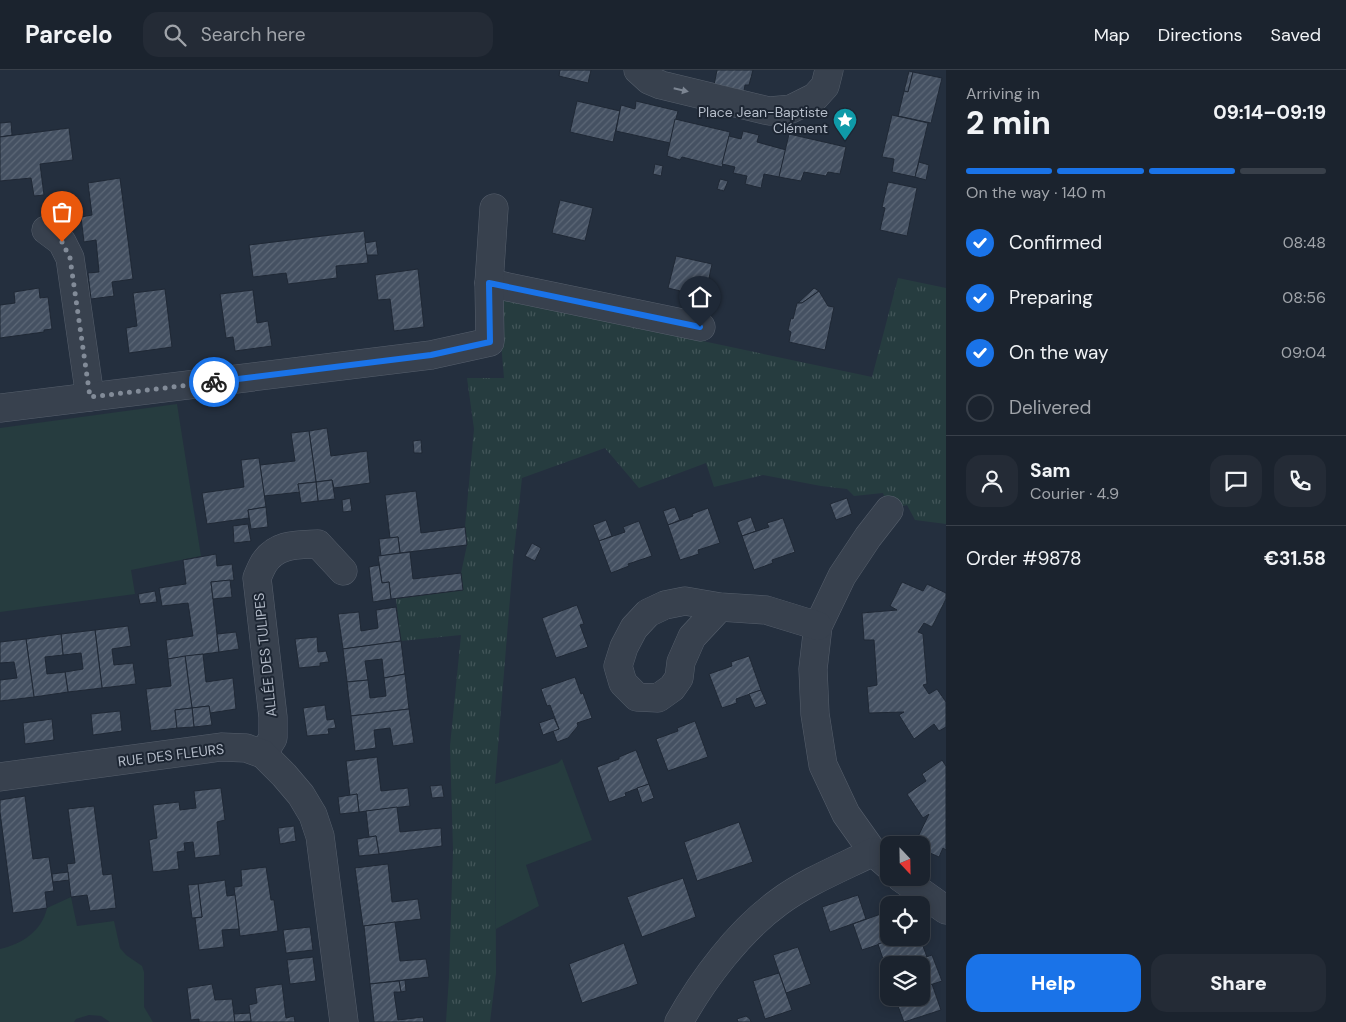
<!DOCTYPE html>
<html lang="en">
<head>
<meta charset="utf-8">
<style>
  :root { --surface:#1b232e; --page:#242b36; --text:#f1f3f6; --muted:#a0a4aa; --line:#39404a; --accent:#1a73e8 }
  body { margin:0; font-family:"DM Sans",sans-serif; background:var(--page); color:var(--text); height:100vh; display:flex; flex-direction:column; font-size:19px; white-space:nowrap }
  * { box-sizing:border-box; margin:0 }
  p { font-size:16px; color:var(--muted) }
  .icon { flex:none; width:28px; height:28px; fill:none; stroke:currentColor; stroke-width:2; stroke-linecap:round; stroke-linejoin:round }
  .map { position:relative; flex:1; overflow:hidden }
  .panel { display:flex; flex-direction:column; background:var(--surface); width:400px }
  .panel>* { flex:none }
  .needle { width:32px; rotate:158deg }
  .fabs { position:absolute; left:880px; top:766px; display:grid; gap:10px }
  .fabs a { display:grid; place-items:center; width:50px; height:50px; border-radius:10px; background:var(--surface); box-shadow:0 2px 12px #0003,0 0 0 1px var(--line); font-size:25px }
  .pin { position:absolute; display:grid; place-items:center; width:42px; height:42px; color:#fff; margin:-51px -21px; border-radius:50% 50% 50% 0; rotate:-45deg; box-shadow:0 0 5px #0007 }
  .pin .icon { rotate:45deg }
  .courier { position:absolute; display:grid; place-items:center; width:50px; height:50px; margin:-25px; border:4px solid #1a73e8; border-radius:50%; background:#fff; color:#222; box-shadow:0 1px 6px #0007 }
  .headline em { font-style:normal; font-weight:800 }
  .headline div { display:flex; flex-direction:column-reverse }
  .headline { display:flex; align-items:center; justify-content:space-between; height:85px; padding:0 20px }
  h1 { font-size:32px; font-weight:800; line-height:38px }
  .bar { display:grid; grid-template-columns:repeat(4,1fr); gap:8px 5px; align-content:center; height:60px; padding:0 20px }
  .bar i { height:6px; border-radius:4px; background:var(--line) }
  .bar .active { background:var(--accent) }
  .bar p { grid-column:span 4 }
  .line { display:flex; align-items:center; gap:12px; padding:0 20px; border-top:1px solid var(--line) }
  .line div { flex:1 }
  .round { display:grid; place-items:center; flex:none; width:52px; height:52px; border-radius:15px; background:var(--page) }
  ol { padding:0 20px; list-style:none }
  li { display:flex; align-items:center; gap:15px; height:55px }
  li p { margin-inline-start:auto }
  li .icon { padding:5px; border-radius:50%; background:var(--accent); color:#fff; stroke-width:4 }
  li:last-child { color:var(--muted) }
  li i { width:28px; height:28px; border:2px solid var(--line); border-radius:50% }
  .button { display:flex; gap:10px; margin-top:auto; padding:10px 20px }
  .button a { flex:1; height:58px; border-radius:15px; background:var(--accent); color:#fff; font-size:20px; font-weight:800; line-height:58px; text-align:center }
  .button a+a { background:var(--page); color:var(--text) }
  header { display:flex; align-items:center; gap:30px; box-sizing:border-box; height:70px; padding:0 25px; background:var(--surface); border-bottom:1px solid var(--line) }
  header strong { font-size:24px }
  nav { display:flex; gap:28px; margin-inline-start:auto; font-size:18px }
  .search { width:350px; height:45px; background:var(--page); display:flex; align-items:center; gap:12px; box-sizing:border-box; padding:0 18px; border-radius:15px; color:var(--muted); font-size:19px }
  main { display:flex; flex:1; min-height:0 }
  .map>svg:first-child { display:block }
  .grass { fill:url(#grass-tufts) }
  .green { fill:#263c3f }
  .building { fill:url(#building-hatch); stroke:#1f2835 }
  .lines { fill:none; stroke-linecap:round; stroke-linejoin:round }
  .street-casing { stroke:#565f6c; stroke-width:29 }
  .street { stroke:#38414e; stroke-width:28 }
  .oneway { fill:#7c8592 }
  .done { stroke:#828b98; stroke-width:5; stroke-dasharray:0 9 }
  .route { stroke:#1a73e8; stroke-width:6 }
  .labels { text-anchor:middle; stroke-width:4; stroke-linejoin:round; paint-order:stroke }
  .poi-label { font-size:14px; fill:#b4bcc9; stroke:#1d2633; text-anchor:end }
  .street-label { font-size:14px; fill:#b4bcc9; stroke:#1d2633 }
</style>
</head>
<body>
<header>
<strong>Parcelo</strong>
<div class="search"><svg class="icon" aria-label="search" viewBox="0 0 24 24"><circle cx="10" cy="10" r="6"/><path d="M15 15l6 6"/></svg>Search here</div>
<nav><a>Map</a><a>Directions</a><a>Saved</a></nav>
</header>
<main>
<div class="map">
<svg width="946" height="952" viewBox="0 0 946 952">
  <defs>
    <pattern id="grass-tufts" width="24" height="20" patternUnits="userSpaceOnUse" patternTransform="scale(1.25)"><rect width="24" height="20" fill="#263c3f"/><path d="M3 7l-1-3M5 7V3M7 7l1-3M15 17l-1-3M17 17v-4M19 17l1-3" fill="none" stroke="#435659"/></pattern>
    <pattern id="building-hatch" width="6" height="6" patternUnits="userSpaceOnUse" patternTransform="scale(1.25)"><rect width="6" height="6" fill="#455162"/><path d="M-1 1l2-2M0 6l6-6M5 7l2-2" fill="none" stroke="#5d6877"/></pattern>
  </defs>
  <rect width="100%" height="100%" fill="#242f3e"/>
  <polygon class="grass" points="898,208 946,218 946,454 915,450 907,435 889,440 883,423 854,426 847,419 821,416 763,405 714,417 706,393 639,418 605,378 522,408 513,491 495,714 496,903 490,952 446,952 449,907 453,780 450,676 461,565 401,571 396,529 463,520 461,503 467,475 465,457 474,359 467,308 504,308 501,273 504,229 872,307"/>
  <g class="green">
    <polygon points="177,334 201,486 131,500 135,524 0,542 0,358"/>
    <polygon points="562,689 592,770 526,795 539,836 496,859 495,714 558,693"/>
    <path d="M71 827 77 856 114 851 120 878 126 885 142 896 144 902V937L153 952H110L101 946 89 945 76 949 74 952H0V879C22 874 42 861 47 838Z"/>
  </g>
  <g class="building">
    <polygon points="560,0 591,0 588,13 559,6"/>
    <polygon points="717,0 753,0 749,15 745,15 743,27 713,20"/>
    <polygon points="909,1 913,2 908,22 904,21"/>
    <polygon points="913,2 942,8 931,53 898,46 904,21 908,22"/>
    <polygon points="577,31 620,41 613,72 570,62"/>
    <polygon points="636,31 678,41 670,73 616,61 621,35 635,39"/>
    <polygon points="892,45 928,53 915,107 892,102 894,89 882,87"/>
    <polygon points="675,49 730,62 722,97 682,87 680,90 667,86"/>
    <polygon points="11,52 12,65 0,67 0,53"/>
    <polygon points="69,58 73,90 40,94 44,125 34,126 31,108 0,111 0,67"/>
    <polygon points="743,61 759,65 757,72 786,80 779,107 764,104 761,118 745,114 747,106 733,103 735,97 722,94 729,66 741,69"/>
    <polygon points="789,64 846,77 840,104 828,102 826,106 804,102 801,111 779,107"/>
    <polygon points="919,92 929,95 926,110 915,107"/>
    <polygon points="655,94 663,96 661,106 653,104"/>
    <polygon points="120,108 133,209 112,212 114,226 91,229 88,203 99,202 96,170 84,172 81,147 92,145 88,113"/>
    <polygon points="720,109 728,111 724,121 717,119"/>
    <polygon points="888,112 917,118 907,166 880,160 885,138 882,137"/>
    <polygon points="560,130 593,138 585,171 552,163"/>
    <polygon points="364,161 368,193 336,196 337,208 288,214 286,203 253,207 249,175"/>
    <polygon points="376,171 378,185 367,185 365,173"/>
    <polygon points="676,186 712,194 705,227 668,218"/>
    <polygon points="418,199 424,257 394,261 390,229 378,230 375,205"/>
    <polygon points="39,218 40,228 48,227 52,259 44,260 44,262 0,268 0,235 15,233 14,222"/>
    <polygon points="814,218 819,221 802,233 798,233"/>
    <polygon points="165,219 172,277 129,283 126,258 137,256 133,223"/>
    <polygon points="253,220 257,253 268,251 272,276 235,281 233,267 226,268 220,224"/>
    <polygon points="819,221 828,236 834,237 825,280 789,272 791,262 788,260 791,248 793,249 797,233 802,233"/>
    <polygon points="327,358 331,386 367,381 370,413 334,418 332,410 316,412 309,361"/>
    <polygon points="309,361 316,412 298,414 300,422 264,426 260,395 295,391 291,363"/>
    <polygon points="421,370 422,383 414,383 413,371"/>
    <polygon points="259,388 266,437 248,440 249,448 207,454 202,423 244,417 241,390"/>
    <polygon points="332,410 335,429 318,431 316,412"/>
    <polygon points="316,412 318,431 301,433 298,414"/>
    <polygon points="416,421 421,463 465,457 467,475 400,483 398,467 390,468 385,425"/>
    <polygon points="350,428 352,441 343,442 342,430"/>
    <polygon points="847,428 852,444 836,450 830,434"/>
    <polygon points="266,437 268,457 251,459 248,440"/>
    <polygon points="675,437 680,450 668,455 663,441"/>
    <polygon points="708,438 720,473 698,480 699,484 680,490 668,455 693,446 692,444"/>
    <polygon points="751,447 756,461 742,466 737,452"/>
    <polygon points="783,448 795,482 772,490 773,493 754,500 742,466 769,457 767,453"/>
    <polygon points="606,450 612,466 599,471 593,455"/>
    <polygon points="639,451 652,486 628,494 629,496 611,503 599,471 625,462 623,457"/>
    <polygon points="248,454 251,471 234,473 233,456"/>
    <polygon points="398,467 400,483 381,486 379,469"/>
    <polygon points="532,473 541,478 535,491 525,486"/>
    <polygon points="410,482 413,509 461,503 463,520 391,529 389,512 382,513 378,486"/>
    <polygon points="216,484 217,496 232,494 234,510 211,512 219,582 168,589 166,570 193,566 188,533 162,536 159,518 186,514 183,490"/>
    <polygon points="379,495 382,513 389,512 391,529 373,532 369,497"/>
    <polygon points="230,510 232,527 213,529 211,512"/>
    <polygon points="902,512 923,521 927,514 946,523 946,529 932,557 924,553 918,562 923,564 927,614 923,615 929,624 937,619 946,632 946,657 939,661 934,654 914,669 899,645 904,642 869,643 867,617 877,615 874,570 864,570 862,543 897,540 890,536"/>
    <polygon points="155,521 157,532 140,534 138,524"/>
    <polygon points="577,535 584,554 580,555 588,577 556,588 542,548"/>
    <polygon points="396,537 401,571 343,579 338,544 359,542 361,561 378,558 376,540"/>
    <polygon points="128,556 131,576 112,579 114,595 133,593 136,614 102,618 95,560"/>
    <polygon points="95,560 102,618 68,622 65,602 83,599 81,583 63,585 61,564"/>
    <polygon points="236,562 239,579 219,582 217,564"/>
    <polygon points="61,564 63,585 45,587 47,604 65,602 68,622 34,627 26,569"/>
    <polygon points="317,567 318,582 326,581 329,592 320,593 320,596 299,598 295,569"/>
    <polygon points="26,569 34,627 0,631 0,610 17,608 14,592 0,593 0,572"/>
    <polygon points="401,571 405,604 384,608 382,589 365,591 368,610 347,612 343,579"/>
    <polygon points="203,584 206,612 233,608 236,639 210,643 209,636 192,638 185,586"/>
    <polygon points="185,586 192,638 175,640 177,658 151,661 146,619 171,616 168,589"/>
    <polygon points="749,586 761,620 736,629 737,633 722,638 709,604 732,596 731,592"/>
    <polygon points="405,604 409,639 351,646 347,612 368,610 370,628 386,626 384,608"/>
    <polygon points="575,607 581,624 583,623 592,648 577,653 578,656 568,668 557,672 553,661 559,659 550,635 547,636 541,619"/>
    <polygon points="761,620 767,634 755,638 749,624"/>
    <polygon points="325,635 327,650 334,649 336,658 328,659 329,664 307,666 303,638"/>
    <polygon points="209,636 212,655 194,657 192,638"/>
    <polygon points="192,638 194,657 177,658 175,640"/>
    <polygon points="409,639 414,673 393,676 390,658 374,660 376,678 355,681 351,646"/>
    <polygon points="120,641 122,661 93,665 91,644"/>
    <polygon points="554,648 559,659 543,665 539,653"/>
    <polygon points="52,649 54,670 25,674 23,653"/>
    <polygon points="695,651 708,687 668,701 656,669 678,661 677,658"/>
    <polygon points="636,680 649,714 625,723 626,726 609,732 597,697 619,689 619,687"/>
    <polygon points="377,687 381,721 408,718 410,736 359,742 357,724 350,726 346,691"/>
    <polygon points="942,690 946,696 946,780 943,778 939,787 921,779 921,775 914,775 929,744 923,748 907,724 926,711 922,704"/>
    <polygon points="649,714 654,728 642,733 637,718"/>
    <polygon points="442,715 444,727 432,728 430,716"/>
    <polygon points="221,718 225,750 217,752 220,785 195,788 193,772 184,773 185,781 177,782 179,799 153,802 149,770 157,768 153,735 179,732 180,740 196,738 194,721"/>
    <polygon points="357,724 359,742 340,744 338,727"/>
    <polygon points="25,726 33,789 49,787 54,821 45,822 47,838 13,843 0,742 0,730"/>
    <polygon points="94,736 103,805 112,804 116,838 90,841 87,825 71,827 67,794 75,793 68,739"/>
    <polygon points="397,737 400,762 441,758 442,776 379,784 376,766 369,767 366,741"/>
    <polygon points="739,752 753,792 697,811 684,772"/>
    <polygon points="294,756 296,771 280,774 278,758"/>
    <polygon points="376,766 379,784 359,786 357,769"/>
    <polygon points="388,794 392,832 418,829 421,849 363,856 355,798"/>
    <polygon points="266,797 271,830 274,830 278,861 240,866 234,817 242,816 241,800"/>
    <polygon points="68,802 69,810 53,812 52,804"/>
    <polygon points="683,808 696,847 642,867 627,827"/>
    <polygon points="225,810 227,826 235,825 239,859 222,860 224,877 199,880 195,848 202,847 198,814"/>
    <polygon points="198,814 202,847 192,848 188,815"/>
    <polygon points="858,825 866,849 830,862 822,837"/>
    <polygon points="889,841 889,868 898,868 862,880 853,854"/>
    <polygon points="395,852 400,891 426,889 429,907 370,914 364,856"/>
    <polygon points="310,857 313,880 286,883 283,860"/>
    <polygon points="898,868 920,868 927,887 903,895 889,895 889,900 887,901 878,874"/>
    <polygon points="624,873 638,914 582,933 569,894"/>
    <polygon points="798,877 811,914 786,923 773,885"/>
    <polygon points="932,885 942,911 921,918 921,895 903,895"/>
    <polygon points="313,887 316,911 290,914 287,890"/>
    <polygon points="779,903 792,940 765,949 753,911"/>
    <polygon points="405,910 406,921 401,922 399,911"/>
    <polygon points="399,911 401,922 394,922 398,950 423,947 424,952 374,952 370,914"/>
    <polygon points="212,914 215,930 232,929 235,952 199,952 199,949 191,950 187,918"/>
    <polygon points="282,914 286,948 294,946 295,952 251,952 249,935 257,933 255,918"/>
    <polygon points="932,914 941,940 904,952 895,928 921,928 921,918"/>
    <polygon points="250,943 251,951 235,952 234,944"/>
    <polygon points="746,946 750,949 751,952 738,952 737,949"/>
  </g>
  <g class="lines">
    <defs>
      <g id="street">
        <polyline points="638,0 649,10 661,15 769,41 781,40 791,39 815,27 825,16 829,0"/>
        <polyline points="46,160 62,172 70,188 90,327"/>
        <polyline points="489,213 701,257"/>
        <polyline points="0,338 431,285 490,272 489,213 494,138"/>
        <polyline points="889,440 868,467 842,506 818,556 813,599 815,644 823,695 846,744 873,782 889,796"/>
        <polyline points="720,537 692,567 681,592 679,608 672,618 658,628 637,627 623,613 618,596 624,577 634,558 648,543 665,535 685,531 720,537 766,540 818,556"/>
        <path d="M263 684 273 668V647L257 508C259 503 261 498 264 493 277 473 298 475 318 474L343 501"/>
        <polyline points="0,707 221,677 246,678 263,684 284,705 301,725 313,745 320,766 344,952"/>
        <polyline points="901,808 946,840"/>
        <path d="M679 952C703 909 739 861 779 832 806 812 843 797 873 782"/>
      </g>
    </defs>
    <use href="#street" class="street-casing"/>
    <use href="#street" class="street"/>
  </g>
  <defs><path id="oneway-solid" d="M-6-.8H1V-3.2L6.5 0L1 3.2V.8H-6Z" transform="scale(1.25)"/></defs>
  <use class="oneway" href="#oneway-solid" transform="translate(681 20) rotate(13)"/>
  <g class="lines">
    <polyline class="done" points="62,172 70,188 90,327 214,312"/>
    <polyline class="route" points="214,312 431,285 490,272 489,213 700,257"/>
  </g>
  <defs>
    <symbol id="sight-pin" viewBox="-11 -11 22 30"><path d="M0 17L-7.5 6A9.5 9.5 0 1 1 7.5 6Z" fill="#0f9aa8" stroke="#1d2633"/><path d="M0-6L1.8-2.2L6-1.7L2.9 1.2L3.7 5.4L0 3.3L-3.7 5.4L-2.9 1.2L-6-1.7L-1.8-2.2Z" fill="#fff"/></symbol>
  </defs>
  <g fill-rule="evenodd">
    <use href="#sight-pin" x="831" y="36" width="28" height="38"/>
  </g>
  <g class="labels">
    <g class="poi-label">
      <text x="828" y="47">Place Jean-Baptiste<tspan x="828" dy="16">Clément</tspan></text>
    </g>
    <g class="street-label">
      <text transform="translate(265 585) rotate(-96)" y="5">ALLÉE DES TULIPES</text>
      <text transform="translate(171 685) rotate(-7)" y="5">RUE DES FLEURS</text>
    </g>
  </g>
</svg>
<div class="fabs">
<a><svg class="needle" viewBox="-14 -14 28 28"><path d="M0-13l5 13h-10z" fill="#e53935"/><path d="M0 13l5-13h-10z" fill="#a0a4aa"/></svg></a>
<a><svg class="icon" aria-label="locate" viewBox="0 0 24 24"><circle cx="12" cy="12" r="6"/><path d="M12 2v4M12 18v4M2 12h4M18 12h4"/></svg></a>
<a><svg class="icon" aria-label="layers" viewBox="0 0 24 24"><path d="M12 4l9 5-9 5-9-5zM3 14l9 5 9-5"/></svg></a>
</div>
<div class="pin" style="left:62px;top:172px;background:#ea580c"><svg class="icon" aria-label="bag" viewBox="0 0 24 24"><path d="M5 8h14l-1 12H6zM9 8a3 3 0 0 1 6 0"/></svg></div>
<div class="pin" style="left:700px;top:257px;background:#1f2937"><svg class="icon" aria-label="home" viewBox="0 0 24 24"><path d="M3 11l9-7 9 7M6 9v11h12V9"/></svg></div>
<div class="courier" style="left:214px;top:312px"><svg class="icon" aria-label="bike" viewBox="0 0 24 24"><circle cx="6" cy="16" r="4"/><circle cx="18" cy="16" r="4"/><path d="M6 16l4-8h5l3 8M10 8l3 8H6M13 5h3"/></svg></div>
</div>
<section class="panel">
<div class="headline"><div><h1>2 min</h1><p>Arriving in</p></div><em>09:14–09:19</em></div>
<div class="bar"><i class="active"></i><i class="active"></i><i class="active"></i><i></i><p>On the way · 140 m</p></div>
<ol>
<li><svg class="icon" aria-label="check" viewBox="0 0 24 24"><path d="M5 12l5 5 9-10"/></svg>Confirmed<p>08:48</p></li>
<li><svg class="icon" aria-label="check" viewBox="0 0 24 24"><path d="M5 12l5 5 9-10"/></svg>Preparing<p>08:56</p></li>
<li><svg class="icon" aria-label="check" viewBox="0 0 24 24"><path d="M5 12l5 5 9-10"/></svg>On the way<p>09:04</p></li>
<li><i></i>Delivered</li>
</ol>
<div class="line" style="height:90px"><a class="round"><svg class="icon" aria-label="person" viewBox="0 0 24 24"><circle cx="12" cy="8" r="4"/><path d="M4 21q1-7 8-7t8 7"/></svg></a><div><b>Sam</b><p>Courier · 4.9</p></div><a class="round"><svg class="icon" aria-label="chat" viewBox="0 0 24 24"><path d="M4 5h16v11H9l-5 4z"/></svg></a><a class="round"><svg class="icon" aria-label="phone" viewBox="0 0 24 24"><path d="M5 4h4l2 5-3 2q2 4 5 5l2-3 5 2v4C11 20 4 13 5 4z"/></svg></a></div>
<div class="line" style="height:65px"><div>Order #9878</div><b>€31.58</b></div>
<div class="button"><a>Help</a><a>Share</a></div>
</section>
</main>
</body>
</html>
